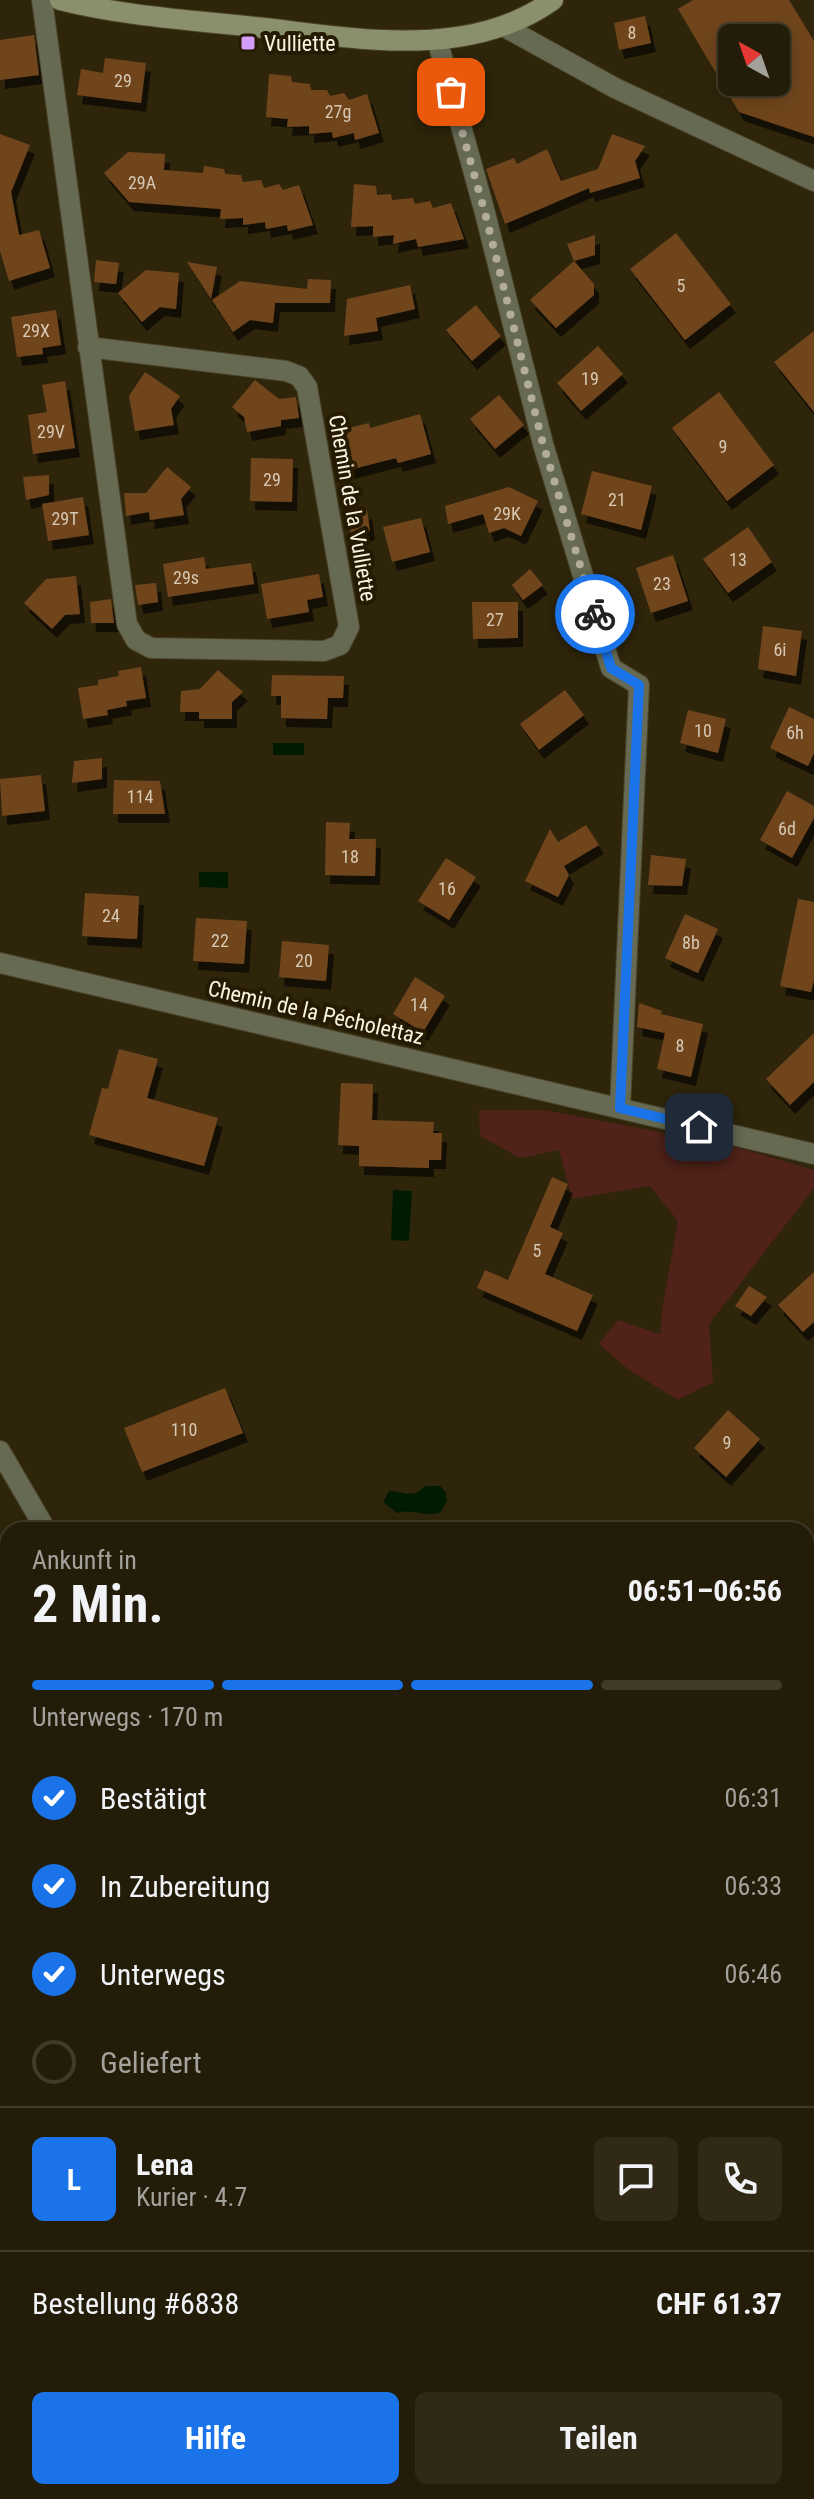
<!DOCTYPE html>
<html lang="de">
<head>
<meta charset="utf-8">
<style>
  :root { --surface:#231c08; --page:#2f2916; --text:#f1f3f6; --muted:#a3a19c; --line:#403a29; --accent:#1a73e8 }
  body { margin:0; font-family:"Roboto Condensed",sans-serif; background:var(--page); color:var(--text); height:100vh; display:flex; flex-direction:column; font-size:30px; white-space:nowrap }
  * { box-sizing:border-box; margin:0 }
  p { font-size:26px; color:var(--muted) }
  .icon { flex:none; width:44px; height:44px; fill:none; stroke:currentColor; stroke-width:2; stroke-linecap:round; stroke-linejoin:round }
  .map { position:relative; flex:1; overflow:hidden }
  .side { position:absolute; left:0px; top:1522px; width:814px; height:978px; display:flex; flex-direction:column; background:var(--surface); border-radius:24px 24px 0 0; box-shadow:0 4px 20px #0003,0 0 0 2px var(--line) }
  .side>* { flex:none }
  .needle { width:52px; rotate:320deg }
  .tools { position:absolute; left:718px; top:24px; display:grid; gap:16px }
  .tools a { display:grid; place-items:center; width:72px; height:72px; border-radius:12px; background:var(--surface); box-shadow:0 4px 20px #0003,0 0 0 2px var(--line); font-size:40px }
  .pin { position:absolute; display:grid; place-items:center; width:68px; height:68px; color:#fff; margin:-34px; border-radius:16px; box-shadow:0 4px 12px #0006 }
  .courier { position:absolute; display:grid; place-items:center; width:80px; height:80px; margin:-40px; border:6px solid #1a73e8; border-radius:50%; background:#fff; color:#222; box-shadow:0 2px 10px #0007 }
  .overview em { font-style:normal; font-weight:700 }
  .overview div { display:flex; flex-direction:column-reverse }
  .overview { display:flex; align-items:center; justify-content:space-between; height:136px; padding:0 32px }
  h1 { font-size:52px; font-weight:700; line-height:60px }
  .bar { display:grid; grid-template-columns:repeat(4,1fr); gap:12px 8px; align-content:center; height:96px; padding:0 32px }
  .bar i { height:10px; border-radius:6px; background:var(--line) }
  .bar .current { background:var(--accent) }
  .bar p { grid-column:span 4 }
  .line { display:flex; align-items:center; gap:20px; padding:0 32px; border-top:2px solid var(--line) }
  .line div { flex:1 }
  .round { display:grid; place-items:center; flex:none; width:84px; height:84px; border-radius:12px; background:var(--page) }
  ol { padding:0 32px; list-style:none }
  li { display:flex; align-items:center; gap:24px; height:88px }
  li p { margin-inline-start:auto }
  li .icon { padding:8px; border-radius:50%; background:var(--accent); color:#fff; stroke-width:4 }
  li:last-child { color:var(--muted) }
  li i { width:44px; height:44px; border:4px solid var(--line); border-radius:50% }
  .button { display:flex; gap:16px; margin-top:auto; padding:16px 32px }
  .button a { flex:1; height:92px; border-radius:12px; background:var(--accent); color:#fff; font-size:32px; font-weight:700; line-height:92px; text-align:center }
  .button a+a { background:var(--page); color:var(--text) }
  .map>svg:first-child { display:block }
  .green { fill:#502219 }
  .water { fill:#011b01 }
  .building { fill:#6f451f; fill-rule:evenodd; filter:url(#shadow) }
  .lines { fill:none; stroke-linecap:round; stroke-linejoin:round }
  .street-casing { stroke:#4b4229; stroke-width:22 }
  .secondary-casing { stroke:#4b4229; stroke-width:22 }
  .street { stroke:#666a53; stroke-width:20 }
  .secondary { stroke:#8a906b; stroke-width:20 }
  .done { stroke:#b3ac98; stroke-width:8; stroke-dasharray:0 14.4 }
  .route { stroke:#1a73e8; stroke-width:10 }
  .poi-dot { fill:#d49cfb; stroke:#261b02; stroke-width:3 }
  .labels { text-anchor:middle; stroke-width:8; stroke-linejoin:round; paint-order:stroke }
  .number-label { font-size:18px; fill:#d7c8b3 }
  .poi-label { font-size:22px; fill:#faf4e4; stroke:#261b02; text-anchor:start }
  .street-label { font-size:22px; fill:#faf4e4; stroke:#261b02 }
</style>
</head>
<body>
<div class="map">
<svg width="814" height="2499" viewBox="0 0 814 2499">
  <defs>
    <filter id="shadow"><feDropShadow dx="5" dy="9" stdDeviation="0" flood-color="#0009"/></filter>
  </defs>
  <rect width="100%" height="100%" fill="#2f250b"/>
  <polygon class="green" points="479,1110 545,1110 732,1146 814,1170 814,1188 709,1324 713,1382 678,1400 629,1370 599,1344 618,1320 660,1334 663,1304 678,1221 650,1186 572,1199 559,1150 520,1158 480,1136"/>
  <g class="water">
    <rect x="273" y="743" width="31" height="12"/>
    <polygon points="199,872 228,872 228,888 199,887"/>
    <polygon points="393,1190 412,1191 409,1241 391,1240"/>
    <path d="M425 1486H440L446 1493 447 1501 440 1513C425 1517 412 1508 397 1513L383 1502 389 1491C405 1491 412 1500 425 1486Z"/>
  </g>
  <g class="building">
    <path d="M693 0H789L814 41V137L739 112 678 9ZM732 38H776V82H732Z"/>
    <polygon points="645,16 651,43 619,50 614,23"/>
    <polygon points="34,35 39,75 0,80 0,40"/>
    <polygon points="105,58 146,63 141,103 77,95 81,69 103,73"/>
    <polygon points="269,74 291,76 292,82 310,84 311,90 327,90 330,96 344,93 349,100 367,94 379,133 355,140 354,133 333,138 332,132 309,134 309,126 287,127 288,119 266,117"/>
    <polygon points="0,134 30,145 11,192 19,235 39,230 50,268 9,281 0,251"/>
    <polygon points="612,134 645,146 635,161 640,178 590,193 589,188 505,224 486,169 514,158 517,164 547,149 561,181 598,169"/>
    <polygon points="128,152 165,154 164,170 203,173 204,166 224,169 225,174 241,175 243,182 261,180 264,188 279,184 283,190 299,185 313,225 288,231 287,225 266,229 265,222 243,225 243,218 220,219 221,209 129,202 104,173"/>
    <polygon points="354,184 376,186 377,195 391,194 392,200 413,198 415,204 430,201 433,208 451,203 464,239 418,247 416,239 393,244 394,235 373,237 373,226 351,227"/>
    <polygon points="676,233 731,304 685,340 630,269"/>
    <polygon points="595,235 595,255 574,261 567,244"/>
    <polygon points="96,260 119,263 116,284 94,282"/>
    <polygon points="574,261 594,284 594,295 556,328 530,300"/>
    <polygon points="187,262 217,267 211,299"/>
    <polygon points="146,270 179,273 176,309 160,307 142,322 118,293"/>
    <polygon points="308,279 331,280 330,303 275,303 273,323 250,320 233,332 212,300 240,281 307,289"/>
    <polygon points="410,285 415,309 376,318 378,331 344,336 347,299"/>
    <polygon points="476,305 501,336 472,361 446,330"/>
    <polygon points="56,310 61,345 42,348 43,354 17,357 11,317"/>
    <polygon points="814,331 814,412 774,362"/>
    <polygon points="598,346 623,374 581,411 557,383"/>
    <polygon points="145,372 180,396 171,409 174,425 135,431 129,396"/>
    <polygon points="255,380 279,399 296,397 299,418 281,420 281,426 247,432 244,417 232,407"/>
    <polygon points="65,381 75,448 33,454 28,415 47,412 42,385"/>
    <polygon points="719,392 774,465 727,501 672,428"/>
    <polygon points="499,395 524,425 495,449 470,419"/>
    <polygon points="420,414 431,454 398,463 396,458 341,472 332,432 369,423 370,428"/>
    <polygon points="251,458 293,459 292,502 250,501"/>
    <polygon points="167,467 191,487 181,499 184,515 150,520 149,512 126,516 124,493 146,493"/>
    <polygon points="592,471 652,486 641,530 581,514"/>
    <polygon points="49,475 49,495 26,500 23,477"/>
    <polygon points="509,487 538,501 521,536 504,528 489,533 483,514 448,524 445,506"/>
    <polygon points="83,497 89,535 48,541 42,504"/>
    <polygon points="367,510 370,531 352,536 346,516"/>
    <polygon points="421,518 430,552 392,562 383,527"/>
    <polygon points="748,527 772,562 728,593 703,559"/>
    <polygon points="673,555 688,601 651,613 636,568"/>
    <polygon points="204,557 206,569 251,563 254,584 168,597 163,564"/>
    <polygon points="530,569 543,585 523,600 512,585"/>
    <polygon points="319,574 323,597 307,600 309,612 267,619 261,584"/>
    <polygon points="76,576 80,614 65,615 52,629 24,603 46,579"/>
    <polygon points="156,583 158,602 138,605 135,585"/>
    <polygon points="111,599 114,623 91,623 90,602"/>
    <polygon points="472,602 518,602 518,638 473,639"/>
    <polygon points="763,626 802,631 796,676 758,669"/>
    <polygon points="141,667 146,698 126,701 127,706 107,710 108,715 83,719 78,688 98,685 98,680 119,676 118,671"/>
    <polygon points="218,670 243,692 232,702 232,719 199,719 199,712 180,712 181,691 200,689"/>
    <polygon points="272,675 344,676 343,698 328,698 327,719 281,718 281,696 271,696"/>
    <polygon points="565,690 584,715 539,750 520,724"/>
    <polygon points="789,707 814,719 814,753 808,766 770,748"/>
    <polygon points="688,710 726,719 718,753 680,743"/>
    <polygon points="102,758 102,779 72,783 74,761"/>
    <polygon points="41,775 45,811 2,816 0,779"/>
    <polygon points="114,780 160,781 165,814 113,814"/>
    <polygon points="787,791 814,806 814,818 792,858 760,840"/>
    <polygon points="326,822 350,823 349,839 376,839 375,876 325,875"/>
    <polygon points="586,825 599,845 564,866 569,875 558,897 525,881 550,829 558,842"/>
    <polygon points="651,855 686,859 682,886 648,885"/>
    <polygon points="446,858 476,877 449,920 418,901"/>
    <polygon points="85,893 139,896 137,939 82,936"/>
    <polygon points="798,899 814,902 814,980 811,992 780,986"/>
    <polygon points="685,914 718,929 698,973 665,958"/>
    <polygon points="196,918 247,921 244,964 193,961"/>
    <polygon points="282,941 329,945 326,981 279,977"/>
    <polygon points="415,977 445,996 423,1032 393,1014"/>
    <polygon points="639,1003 662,1011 661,1014 703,1024 691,1077 657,1069 665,1033 637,1027"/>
    <polygon points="814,1033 814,1082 790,1105 766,1079"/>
    <polygon points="119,1049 158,1059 147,1098 218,1118 204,1166 89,1135 102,1088 108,1089"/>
    <polygon points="341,1083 373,1084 372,1120 434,1122 433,1133 442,1133 441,1160 429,1160 429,1168 359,1166 359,1146 338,1145"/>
    <polygon points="552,1177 568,1184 550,1227 563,1233 545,1274 593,1295 577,1331 477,1288 485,1270 508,1280"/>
    <polygon points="814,1272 814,1322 803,1332 778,1305"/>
    <polygon points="749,1286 767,1297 751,1316 735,1306"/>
    <polygon points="225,1388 243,1433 142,1472 124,1428"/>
    <polygon points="728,1410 760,1439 726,1477 694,1448"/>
  </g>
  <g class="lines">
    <defs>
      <g id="street">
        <polyline points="42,0 127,624 136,640 151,648 324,651 340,645 349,627 307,387 299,376 286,371 88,347"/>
        <polyline points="503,26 615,88 814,181"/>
        <polyline points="437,39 485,213 543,444 611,668 639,685 620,1108"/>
        <polyline points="0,963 814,1154"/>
        <polyline points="0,1451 46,1530"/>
        <polyline points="806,1637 814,1625"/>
        <polyline points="0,2359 8,2356"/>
        <polyline points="274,2492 275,2499"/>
      </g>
      <path id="secondary" d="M60 0C124 16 190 20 255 27 321 34 391 47 457 37 491 32 525 20 553 0"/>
    </defs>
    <use href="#street" class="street-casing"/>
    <use href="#secondary" class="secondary-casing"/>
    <use href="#street" class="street"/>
    <use href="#secondary" class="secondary"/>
  </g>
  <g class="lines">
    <polyline class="done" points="451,92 485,213 543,444 595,614"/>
    <polyline class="route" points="595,614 611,668 639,685 620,1108 699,1127"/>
  </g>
  <rect class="poi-dot" x="240" y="35" width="16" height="16" rx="4"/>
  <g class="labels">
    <g class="number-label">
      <text x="632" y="39">8</text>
      <text x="123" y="87">29</text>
      <text x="338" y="118">27g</text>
      <text x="142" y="189">29A</text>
      <text x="681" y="292">5</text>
      <text x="36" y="337">29X</text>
      <text x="590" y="385">19</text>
      <text x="51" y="438">29V</text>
      <text x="723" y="453">9</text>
      <text x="272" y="486">29</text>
      <text x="617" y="506">21</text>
      <text x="507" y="520">29K</text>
      <text x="65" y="525">29T</text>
      <text x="738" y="566">13</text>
      <text x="186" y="584">29s</text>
      <text x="662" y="590">23</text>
      <text x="495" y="626">27</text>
      <text x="780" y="656">6i</text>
      <text x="703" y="737">10</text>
      <text x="795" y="739">6h</text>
      <text x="140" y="803">114</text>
      <text x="787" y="835">6d</text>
      <text x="350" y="863">18</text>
      <text x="447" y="895">16</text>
      <text x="111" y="922">24</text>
      <text x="220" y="947">22</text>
      <text x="691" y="949">8b</text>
      <text x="304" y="967">20</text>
      <text x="419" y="1011">14</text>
      <text x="680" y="1052">8</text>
      <text x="537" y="1257">5</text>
      <text x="184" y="1436">110</text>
      <text x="727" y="1449">9</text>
    </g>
    <g class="poi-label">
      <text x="264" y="51">Vulliette</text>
    </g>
    <g class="street-label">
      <text transform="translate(353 508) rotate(80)" y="8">Chemin de la Vulliette</text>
      <text transform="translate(316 1012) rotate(13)" y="8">Chemin de la Pécholettaz</text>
    </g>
  </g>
</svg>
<div class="tools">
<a><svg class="needle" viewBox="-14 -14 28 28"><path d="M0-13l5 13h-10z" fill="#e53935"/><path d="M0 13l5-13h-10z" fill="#a3a19c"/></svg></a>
</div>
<div class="pin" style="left:451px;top:92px;background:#ea580c"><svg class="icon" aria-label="bag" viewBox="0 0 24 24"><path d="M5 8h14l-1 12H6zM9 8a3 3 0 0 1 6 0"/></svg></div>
<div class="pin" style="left:699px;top:1127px;background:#1f2937"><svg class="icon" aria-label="home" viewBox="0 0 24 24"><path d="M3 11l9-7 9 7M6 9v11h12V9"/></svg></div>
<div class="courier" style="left:595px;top:614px"><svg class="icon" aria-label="bike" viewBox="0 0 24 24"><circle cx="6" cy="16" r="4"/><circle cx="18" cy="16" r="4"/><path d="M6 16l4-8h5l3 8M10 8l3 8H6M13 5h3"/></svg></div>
<section class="side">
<div class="overview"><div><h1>2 Min.</h1><p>Ankunft in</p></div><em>06:51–06:56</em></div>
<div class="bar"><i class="current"></i><i class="current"></i><i class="current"></i><i></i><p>Unterwegs · 170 m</p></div>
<ol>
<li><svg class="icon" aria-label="check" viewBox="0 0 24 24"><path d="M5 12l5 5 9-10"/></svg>Bestätigt<p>06:31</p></li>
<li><svg class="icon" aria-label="check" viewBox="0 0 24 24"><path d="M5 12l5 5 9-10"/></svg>In Zubereitung<p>06:33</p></li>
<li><svg class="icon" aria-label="check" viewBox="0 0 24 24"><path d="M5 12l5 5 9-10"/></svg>Unterwegs<p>06:46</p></li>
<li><i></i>Geliefert</li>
</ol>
<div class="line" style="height:144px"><b class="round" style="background:var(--accent);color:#fff">L</b><div><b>Lena</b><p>Kurier · 4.7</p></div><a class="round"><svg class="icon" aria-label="chat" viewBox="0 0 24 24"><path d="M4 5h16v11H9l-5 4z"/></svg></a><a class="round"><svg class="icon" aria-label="phone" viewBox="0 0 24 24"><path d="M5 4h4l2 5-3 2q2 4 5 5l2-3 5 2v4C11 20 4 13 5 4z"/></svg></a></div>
<div class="line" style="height:104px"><div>Bestellung #6838</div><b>CHF 61.37</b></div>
<div class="button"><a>Hilfe</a><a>Teilen</a></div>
</section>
</div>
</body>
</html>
